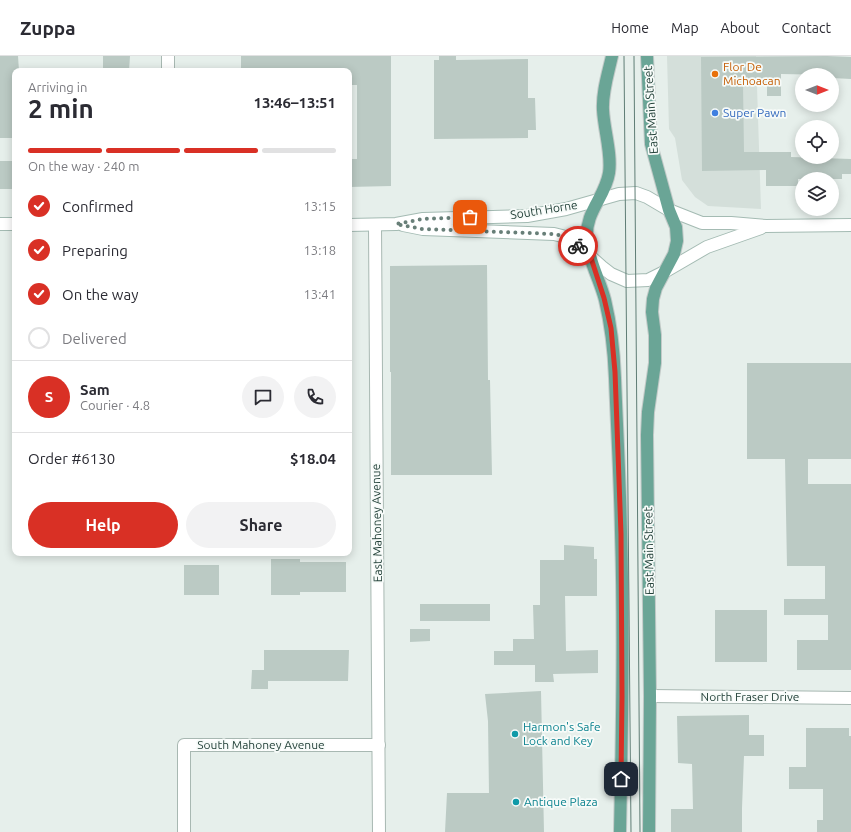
<!DOCTYPE html>
<html lang="en">
<head>
<meta charset="utf-8">
<style>
  :root { --surface:#fff; --page:#f2f2f3; --text:#2b2b33; --muted:#7c7c81; --line:#e1e1e2; --accent:#d93025 }
  body { margin:0; font-family:Ubuntu,sans-serif; background:var(--page); color:var(--text); height:100vh; display:flex; flex-direction:column; font-size:15px; white-space:nowrap }
  * { box-sizing:border-box; margin:0 }
  p { font-size:13px; color:var(--muted) }
  .icon { flex:none; width:22px; height:22px; fill:none; stroke:currentColor; stroke-width:2; stroke-linecap:round; stroke-linejoin:round }
  .map { position:relative; flex:1; overflow:hidden }
  .sheet { position:absolute; left:12px; top:12px; width:340px; height:488px; display:flex; flex-direction:column; background:var(--surface); border-radius:8px; box-shadow:0 2px 10px #0003 }
  .sheet>* { flex:none }
  .needle { width:26px; rotate:90deg }
  .tools { position:absolute; left:795px; top:12px; display:grid; gap:8px }
  .tools a { display:grid; place-items:center; width:44px; height:44px; border-radius:50%; background:var(--surface); box-shadow:0 2px 10px #0003; font-size:20px }
  .pin { position:absolute; display:grid; place-items:center; width:34px; height:34px; color:#fff; margin:-17px; border-radius:8px; box-shadow:0 2px 6px #0006 }
  .courier { position:absolute; display:grid; place-items:center; width:40px; height:40px; margin:-20px; border:3px solid #d93025; border-radius:50%; background:#fff; color:#222; box-shadow:0 1px 5px #0007 }
  .head em { font-style:normal; font-weight:700 }
  .head div { display:flex; flex-direction:column-reverse }
  .head { display:flex; align-items:center; justify-content:space-between; height:68px; padding:0 16px }
  h1 { font-size:26px; font-weight:700; line-height:30px }
  .bar { display:grid; grid-template-columns:repeat(4,1fr); gap:6px 4px; align-content:center; height:48px; padding:0 16px }
  .bar i { height:5px; border-radius:3px; background:var(--line) }
  .bar .active { background:var(--accent) }
  .bar p { grid-column:span 4 }
  .line { display:flex; align-items:center; gap:10px; padding:0 16px; border-top:1px solid var(--line) }
  .line div { flex:1 }
  .round { display:grid; place-items:center; flex:none; width:42px; height:42px; border-radius:21px; background:var(--page) }
  ol { padding:0 16px; list-style:none }
  li { display:flex; align-items:center; gap:12px; height:44px }
  li p { margin-inline-start:auto }
  li .icon { padding:4px; border-radius:50%; background:var(--accent); color:#fff; stroke-width:4 }
  li:last-child { color:var(--muted) }
  li i { width:22px; height:22px; border:2px solid var(--line); border-radius:50% }
  .primary-button { display:flex; gap:8px; margin-top:auto; padding:8px 16px }
  .primary-button a { flex:1; height:46px; border-radius:24px; background:var(--accent); color:#fff; font-size:16px; font-weight:700; line-height:46px; text-align:center }
  .primary-button a+a { background:var(--page); color:var(--text) }
  header { display:flex; align-items:center; gap:24px; box-sizing:border-box; height:56px; padding:0 20px; background:var(--surface); border-bottom:1px solid var(--line) }
  header strong { font-size:19px }
  nav { display:flex; gap:22px; margin-inline-start:auto; font-size:14px }
  .map>svg:first-child { display:block }
  .built { fill:#d4dfda }
  .building { fill:#bbcac4 }
  .lines { fill:none; stroke-linecap:round; stroke-linejoin:round }
  .street-casing { stroke:#a8b8b2; stroke-width:14 }
  .secondary-casing { stroke:#a4bbb3; stroke-width:14 }
  .primary-casing { stroke:#c2cac8; stroke-width:14 }
  .street { stroke:#fff; stroke-width:12 }
  .secondary { stroke:#fff; stroke-width:12 }
  .primary { stroke:#6aa596; stroke-width:12 }
  .tram { stroke:#5f7d75; stroke-width:1 }
  .done { stroke:#687f78; stroke-width:4; stroke-dasharray:0 7.2 }
  .route { stroke:#d93025; stroke-width:5 }
  .food-dot { fill:#e8710a; stroke:#f7fbf9; stroke-width:1.5 }
  .shop-dot { fill:#3f7fe0; stroke:#f7fbf9; stroke-width:1.5 }
  .culture-dot { fill:#0f9aa8; stroke:#f7fbf9; stroke-width:1.5 }
  .labels { text-anchor:middle; stroke-width:3.5; stroke-linejoin:round; paint-order:stroke }
  .food-label { font-size:12px; fill:#c56008; stroke:#f7fbf9; text-anchor:start }
  .street-label { font-size:12px; fill:#24423a; stroke:#f7fbf9 }
  .shop-label { font-size:12px; fill:#366cbe; stroke:#f7fbf9; text-anchor:start }
  .culture-label { font-size:12px; fill:#0d838f; stroke:#f7fbf9; text-anchor:start }
</style>
</head>
<body>
<header>
<strong>Zuppa</strong>
<nav><a>Home</a><a>Map</a><a>About</a><a>Contact</a></nav>
</header>
<div class="map">
<svg width="851" height="776" viewBox="0 0 851 776">
  <rect width="100%" height="100%" fill="#e6efeb"/>
  <polygon class="built" points="667,0 756,0 761,153 708,150 695,141 682,124 675,82 669,73"/>
  <g class="building">
    <polygon points="0,0 18,0 19,15 15,15 15,82 0,82"/>
    <polygon points="103,0 130,0 129,15 103,15"/>
    <polygon points="241,0 391,0 391,130 349,131 349,103 357,103 357,29 349,29 349,15 241,15"/>
    <polygon points="439,0 456,0 456,4 528,3 528,42 535,42 536,74 528,74 528,82 434,83 434,4 439,4"/>
    <polygon points="827,0 851,1 851,23 832,22 832,19 781,18 781,40 767,40 767,28 743,28 744,96 791,96 791,101 851,103 851,118 842,118 842,123 798,123 798,130 766,130 766,114 702,115 701,1"/>
    <rect x="0" y="105" width="15" height="28"/>
    <polygon points="487,209 488,324 490,324 492,419 391,419 391,316 390,316 390,210"/>
    <polygon points="747,307 851,307 851,403 808,403 808,428 851,428 851,614 797,614 797,584 828,584 828,559 784,559 784,543 825,543 825,510 787,510 785,403 747,403"/>
    <polygon points="564,489 594,491 594,503 597,503 597,540 565,540 566,595 598,594 598,617 553,618 554,626 535,626 535,609 494,609 494,595 513,595 513,583 534,583 533,549 540,549 540,504 564,504"/>
    <polygon points="271,503 300,503 300,506 346,506 346,536 300,536 300,539 271,539"/>
    <rect x="184" y="509" width="35" height="30"/>
    <rect x="420" y="548" width="70" height="17"/>
    <rect x="715" y="554" width="52" height="52"/>
    <polygon points="410,573 430,573 430,585 410,586"/>
    <polygon points="264,594 349,594 348,625 268,625 268,633 251,633 252,614 264,614"/>
    <polygon points="541,635 544,776 445,776 447,737 489,737 488,665 485,638"/>
    <polygon points="749,659 749,679 764,679 764,700 744,700 742,752 742,776 671,776 671,753 693,753 692,708 678,707 677,660"/>
    <polygon points="806,672 849,672 849,680 851,680 851,776 817,776 817,764 823,764 823,733 789,733 789,711 806,711"/>
  </g>
  <g class="lines">
    <defs>
      <g id="street">
        <polyline points="168,0 168,15"/>
        <polyline points="375,169 379,776"/>
        <polyline points="650,640 851,642"/>
        <polyline points="184,776 184,689 379,689"/>
      </g>
      <g id="secondary">
        <polyline points="0,168 15,168"/>
        <polyline points="349,169 396,168 423,163 527,160 566,153 619,138 636,137 647,141 669,154 702,167 731,167 766,170 851,169"/>
        <polyline points="403,169 423,173 554,178 562,180 575,187 602,211 611,218 627,225 648,224 664,216 707,191 761,172"/>
      </g>
      <g id="primary">
        <path d="M612 0C608 18 602 36 603 54 604 74 612 98 609 117 605 142 585 155 587 183 588 204 600 224 605 244 611 269 614 296 615 322 617 373 620 424 621 476 624 576 622 676 620 776"/>
        <polyline points="647,0 651,88 669,154 676,171 677,185 674,198 656,232 653,243 652,256 655,279 655,307 648,356 647,379 650,640 649,776"/>
      </g>
    </defs>
    <use href="#street" class="street-casing"/>
    <use href="#secondary" class="secondary-casing"/>
    <use href="#primary" class="primary-casing"/>
    <use href="#street" class="street"/>
    <use href="#secondary" class="secondary"/>
    <use href="#primary" class="primary"/>
    <g class="tram">
      <polyline points="624,0 631,776"/>
      <polyline points="634,0 640,776"/>
    </g>
  </g>
  <g class="lines">
    <polyline class="done" points="470,161 423,163 396,168 422,173 554,178 562,180 578,190"/>
    <polyline class="route" points="578,190 591,202 604,242 611,272 615,316 621,478 622,641 621,723"/>
  </g>
  <circle class="food-dot" cx="715" cy="18" r="4"/>
  <circle class="shop-dot" cx="715" cy="57" r="4"/>
  <g class="culture-dot">
    <circle cx="515" cy="678" r="4"/>
    <circle cx="516" cy="746" r="4"/>
  </g>
  <g class="labels">
    <g class="food-label">
      <text x="723" y="15">Flor De<tspan x="723" dy="14">Michoacan</tspan></text>
    </g>
    <g class="street-label">
      <text transform="translate(651 54) rotate(-94)" y="4">East Main Street</text>
      <text transform="translate(544 154) rotate(-9)" y="4">South Horne</text>
      <text transform="translate(377 467) rotate(-91)" y="4">East Mahoney Avenue</text>
      <text transform="translate(649 495) rotate(-91)" y="4">East Main Street</text>
      <text x="750" y="645">North Fraser Drive</text>
      <text x="261" y="693">South Mahoney Avenue</text>
    </g>
    <g class="shop-label">
      <text x="723" y="61">Super Pawn</text>
    </g>
    <g class="culture-label">
      <text x="523" y="675">Harmon's Safe<tspan x="523" dy="14">Lock and Key</tspan></text>
      <text x="524" y="750">Antique Plaza</text>
    </g>
  </g>
</svg>
<div class="tools">
<a><svg class="needle" viewBox="-14 -14 28 28"><path d="M0-13l5 13h-10z" fill="#e53935"/><path d="M0 13l5-13h-10z" fill="#7c7c81"/></svg></a>
<a><svg class="icon" aria-label="locate" viewBox="0 0 24 24"><circle cx="12" cy="12" r="6"/><path d="M12 2v4M12 18v4M2 12h4M18 12h4"/></svg></a>
<a><svg class="icon" aria-label="layers" viewBox="0 0 24 24"><path d="M12 4l9 5-9 5-9-5zM3 14l9 5 9-5"/></svg></a>
</div>
<div class="pin" style="left:470px;top:161px;background:#ea580c"><svg class="icon" aria-label="bag" viewBox="0 0 24 24"><path d="M5 8h14l-1 12H6zM9 8a3 3 0 0 1 6 0"/></svg></div>
<div class="pin" style="left:621px;top:723px;background:#1f2937"><svg class="icon" aria-label="home" viewBox="0 0 24 24"><path d="M3 11l9-7 9 7M6 9v11h12V9"/></svg></div>
<div class="courier" style="left:578px;top:190px"><svg class="icon" aria-label="bike" viewBox="0 0 24 24"><circle cx="6" cy="16" r="4"/><circle cx="18" cy="16" r="4"/><path d="M6 16l4-8h5l3 8M10 8l3 8H6M13 5h3"/></svg></div>
<section class="sheet">
<div class="head"><div><h1>2 min</h1><p>Arriving in</p></div><em>13:46–13:51</em></div>
<div class="bar"><i class="active"></i><i class="active"></i><i class="active"></i><i></i><p>On the way · 240 m</p></div>
<ol>
<li><svg class="icon" aria-label="check" viewBox="0 0 24 24"><path d="M5 12l5 5 9-10"/></svg>Confirmed<p>13:15</p></li>
<li><svg class="icon" aria-label="check" viewBox="0 0 24 24"><path d="M5 12l5 5 9-10"/></svg>Preparing<p>13:18</p></li>
<li><svg class="icon" aria-label="check" viewBox="0 0 24 24"><path d="M5 12l5 5 9-10"/></svg>On the way<p>13:41</p></li>
<li><i></i>Delivered</li>
</ol>
<div class="line" style="height:72px"><b class="round" style="background:var(--accent);color:#fff">S</b><div><b>Sam</b><p>Courier · 4.8</p></div><a class="round"><svg class="icon" aria-label="chat" viewBox="0 0 24 24"><path d="M4 5h16v11H9l-5 4z"/></svg></a><a class="round"><svg class="icon" aria-label="phone" viewBox="0 0 24 24"><path d="M5 4h4l2 5-3 2q2 4 5 5l2-3 5 2v4C11 20 4 13 5 4z"/></svg></a></div>
<div class="line" style="height:52px"><div>Order #6130</div><b>$18.04</b></div>
<div class="primary-button"><a>Help</a><a>Share</a></div>
</section>
</div>
</body>
</html>
